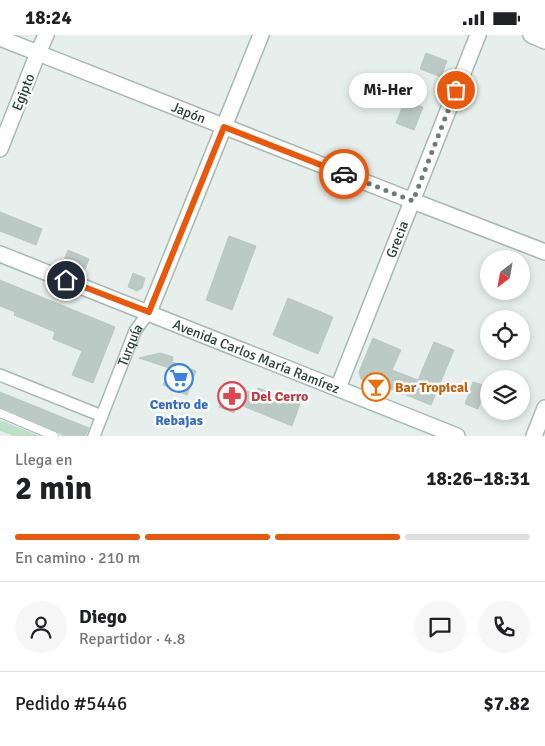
<!DOCTYPE html>
<html lang="es">
<head>
<meta charset="utf-8">
<style>
  :root { --surface:#fff; --page:#f6f6f6; --text:#202124; --muted:#757577; --line:#e0e0e0; --accent:#ea580c }
  body { margin:0; font-family:Signika,sans-serif; background:var(--page); color:var(--text); height:100vh; display:flex; flex-direction:column; font-size:19px; white-space:nowrap }
  * { box-sizing:border-box; margin:0 }
  p { font-size:16px; color:var(--muted) }
  .icon { flex:none; width:28px; height:28px; fill:none; stroke:currentColor; stroke-width:2; stroke-linecap:round; stroke-linejoin:round }
  .map { position:relative; height:401px; overflow:hidden }
  .drawer { display:flex; flex-direction:column; background:var(--surface); flex:1 }
  .drawer>* { flex:none }
  .needle { width:32px; rotate:211deg }
  .buttons { position:absolute; left:480px; top:215px; display:grid; gap:10px }
  .buttons a { display:grid; place-items:center; width:50px; height:50px; border-radius:50%; background:var(--surface); box-shadow:0 2px 8px #0003; font-size:25px }
  .pin { position:absolute; display:grid; place-items:center; width:42px; height:42px; color:#fff; margin:-21px; border:2px solid #fff; border-radius:50%; box-shadow:0 1px 5px #0007 }
  .courier { position:absolute; display:grid; place-items:center; width:50px; height:50px; margin:-25px; border:4px solid #ea580c; border-radius:50%; background:#fff; color:#222; box-shadow:0 1px 6px #0007 }
  .bubble { position:absolute; height:35px; border-radius:18px; background:var(--surface); box-shadow:0 2px 8px #0003; font-size:16px; font-weight:800; line-height:35px; text-align:center }
  .overview em { font-style:normal; font-weight:800 }
  .overview div { display:flex; flex-direction:column-reverse }
  .overview { display:flex; align-items:center; justify-content:space-between; height:85px; padding:0 15px }
  h1 { font-size:32px; font-weight:800; line-height:38px }
  .bar { display:grid; grid-template-columns:repeat(4,1fr); gap:8px 5px; align-content:center; height:60px; padding:0 15px }
  .bar i { height:6px; border-radius:4px; background:var(--line) }
  .bar .current { background:var(--accent) }
  .bar p { grid-column:span 4 }
  .line { display:flex; align-items:center; gap:12px; padding:0 15px; border-top:1px solid var(--line) }
  .line div { flex:1 }
  .round { display:grid; place-items:center; flex:none; width:52px; height:52px; border-radius:26px; background:var(--page) }
  .status { display:flex; justify-content:space-between; align-items:center; height:35px; padding:0 25px; background:var(--surface); direction:ltr }
  .status svg { height:14px; fill:currentColor }
  .map>svg:first-child { display:block }
  .green { fill:#bfe0c8 }
  .building { fill:#bbcac4; stroke:#b8c9c2 }
  .lines { fill:none; stroke-linecap:round; stroke-linejoin:round }
  .service-casing { stroke:#a8b8b2; stroke-width:10 }
  .pedestrian-casing { stroke:#a8b8b2; stroke-width:14 }
  .minor-casing { stroke:#a8b8b2; stroke-width:18 }
  .tertiary-casing { stroke:#a8b8b2; stroke-width:18 }
  .secondary-casing { stroke:#a4bbb3; stroke-width:18 }
  .service { stroke:#fff; stroke-width:8 }
  .pedestrian { stroke:#fff; stroke-width:11 }
  .minor { stroke:#fff; stroke-width:15 }
  .tertiary { stroke:#fff; stroke-width:15 }
  .secondary { stroke:#fff; stroke-width:15 }
  .done { stroke:#687f78; stroke-width:5; stroke-dasharray:0 9 }
  .route { stroke:#ea580c; stroke-width:6 }
  .labels { text-anchor:middle; stroke-width:5; stroke-linejoin:round; paint-order:stroke }
  .street-label { font-size:14px; fill:#24423a; stroke:#f7fbf9 }
  .food-label { font-size:14px; font-weight:bold; fill:#c56008; stroke:#f7fbf9; text-anchor:start }
  .health-label { font-size:14px; font-weight:bold; fill:#be3a42; stroke:#f7fbf9; text-anchor:start }
  .shop-label { font-size:14px; font-weight:bold; fill:#366cbe; stroke:#f7fbf9 }
</style>
</head>
<body>
<div class="status"><b>18:24</b><svg viewBox="0 0 49 12"><path d="M0 12V9h3v3zM5 12V6h3v6zM10 12V3h3v9zM15 12V0h3v12zM26 1h20v11H26zM47 4h2v5h-2z"/></svg></div>
<div class="map">
<svg width="545" height="401" viewBox="0 0 545 401">
  <rect width="100%" height="100%" fill="#e6efeb"/>
  <polygon class="green" points="0,385 40,401 14,401 0,396"/>
  <g class="building">
    <polygon points="426,18 447,26 441,42 420,34"/>
    <polygon points="405,65 423,72 414,95 396,88"/>
    <polygon points="0,177 42,194 36,210 0,196"/>
    <polygon points="229,201 256,211 232,275 206,265"/>
    <polygon points="68,215 89,224 85,234 64,225"/>
    <polygon points="133,238 145,243 142,253 137,256 128,252"/>
    <polygon points="0,245 115,292 93,348 72,340 82,316 53,304 55,297 14,280 15,277 0,271"/>
    <polygon points="288,263 333,282 318,319 273,300"/>
    <polygon points="373,303 401,315 392,335 418,345 434,307 454,315 431,370 386,352 385,353 361,344 359,337"/>
    <polygon points="160,318 173,322 172,327 196,336 187,360 163,350 169,333 139,323"/>
    <polygon points="473,347 486,351 478,374 465,369"/>
    <polygon points="228,349 255,359 258,353 300,369 292,391 238,369 234,378 219,372"/>
    <polygon points="0,357 89,393 85,401 64,401 56,396 0,372"/>
  </g>
  <g class="lines">
    <defs>
      <polyline id="service" points="0,378 54,401"/>
      <g id="pedestrian">
        <polyline points="0,340 102,381"/>
        <path id="s1" d="M94 401 135 296 149 277"/>
      </g>
      <g id="minor">
        <polyline points="531,0 545,6"/>
        <polyline points="38,18 46,0"/>
        <polyline points="413,166 545,217"/>
        <polyline points="149,277 261,0"/>
        <polyline points="534,401 545,373"/>
      </g>
      <g id="tertiary">
        <path id="s2" d="M38 18 413 166"/>
        <path id="s3" d="M338 353 478 0"/>
      </g>
      <g id="secondary">
        <polyline points="0,3 38,18 0,114"/>
        <path id="s4" d="M0 219 457 401"/>
      </g>
    </defs>
    <use href="#service" class="service-casing"/>
    <use href="#pedestrian" class="pedestrian-casing"/>
    <use href="#minor" class="minor-casing"/>
    <use href="#tertiary" class="tertiary-casing"/>
    <use href="#secondary" class="secondary-casing"/>
    <use href="#service" class="service"/>
    <use href="#pedestrian" class="pedestrian"/>
    <use href="#minor" class="minor"/>
    <use href="#tertiary" class="tertiary"/>
    <use href="#secondary" class="secondary"/>
  </g>
  <g class="lines">
    <polyline class="done" points="344,139 413,166 456,55"/>
    <polyline class="route" points="66,245 149,277 224,92 344,139"/>
  </g>
  <defs>
    <symbol id="supermarket-ring" viewBox="-11 -11 22 22"><circle r="9.5" fill="#f7fbf9" stroke="#3f7fe0" stroke-width="1.5"/><path d="M-6-5.5h2.5l.6 2H6L4.5 2H-2.5L-4.4-4H-6ZM-1.5 3.2a1.3 1.3 0 1 0 .1 0ZM3 3.2a1.3 1.3 0 1 0 .1 0Z" fill="#3f7fe0"/></symbol>
    <symbol id="bar-ring" viewBox="-11 -11 22 22"><circle r="9.5" fill="#f7fbf9" stroke="#e8710a" stroke-width="1.5"/><path d="M-6-5H6L.8 .8V4.5H3.5V6h-7V4.5H-.8V.8Z" fill="#e8710a"/></symbol>
    <symbol id="pharmacy-ring" viewBox="-11 -11 22 22"><circle r="9.5" fill="#f7fbf9" stroke="#e0444e" stroke-width="1.5"/><path d="M-2-6h4v4h4v4h-4v4h-4v-4h-4v-4h4Z" fill="#e0444e"/></symbol>
  </defs>
  <g fill-rule="evenodd">
    <use href="#supermarket-ring" x="163" y="327" width="32" height="32"/>
    <use href="#bar-ring" x="360" y="336" width="32" height="32"/>
    <use href="#pharmacy-ring" x="216" y="345" width="32" height="32"/>
  </g>
  <g class="labels">
    <g class="street-label">
      <text transform="translate(23 57) rotate(-68)" y="5">Egipto</text>
      <text dy="5" stroke="none"><textPath href="#s2" startOffset="162">Japón</textPath></text>
      <text dy="5" stroke="none"><textPath href="#s3" startOffset="160">Grecia</textPath></text>
      <text dy="5" stroke="none"><textPath href="#s1" startOffset="98">Turquía</textPath></text>
      <text dy="5" stroke="none"><textPath href="#s4" startOffset="276">Avenida Carlos María Ramírez</textPath></text>
    </g>
    <g class="food-label">
      <text x="395" y="357">Bar Tropical</text>
    </g>
    <g class="health-label">
      <text x="251" y="366">Del Cerro</text>
    </g>
    <g class="shop-label">
      <text x="179" y="374">Centro de<tspan x="179" dy="16">Rebajas</tspan></text>
    </g>
  </g>
</svg>
<div class="buttons">
<a><svg class="needle" viewBox="-14 -14 28 28"><path d="M0-13l5 13h-10z" fill="#e53935"/><path d="M0 13l5-13h-10z" fill="#757577"/></svg></a>
<a><svg class="icon" aria-label="locate" viewBox="0 0 24 24"><circle cx="12" cy="12" r="6"/><path d="M12 2v4M12 18v4M2 12h4M18 12h4"/></svg></a>
<a><svg class="icon" aria-label="layers" viewBox="0 0 24 24"><path d="M12 4l9 5-9 5-9-5zM3 14l9 5 9-5"/></svg></a>
</div>
<div class="pin" style="left:456px;top:55px;background:#ea580c"><svg class="icon" aria-label="bag" viewBox="0 0 24 24"><path d="M5 8h14l-1 12H6zM9 8a3 3 0 0 1 6 0"/></svg></div>
<div class="pin" style="left:66px;top:245px;background:#1f2937"><svg class="icon" aria-label="home" viewBox="0 0 24 24"><path d="M3 11l9-7 9 7M6 9v11h12V9"/></svg></div>
<div class="courier" style="left:344px;top:139px"><svg class="icon" aria-label="car" viewBox="0 0 24 24"><path d="M5 17H2v-5l4-1 3-4h7l3 4 3 1v5h-3M9 17h6M6 11h13"/><circle cx="7" cy="17" r="2"/><circle cx="17" cy="17" r="2"/></svg></div>
<div class="bubble" style="left:349px;top:38px;width:78px">Mi-Her</div>
</div>
<section class="drawer">
<div class="overview"><div><h1>2 min</h1><p>Llega en</p></div><em>18:26–18:31</em></div>
<div class="bar"><i class="current"></i><i class="current"></i><i class="current"></i><i></i><p>En camino · 210 m</p></div>
<div class="line" style="height:90px"><a class="round"><svg class="icon" aria-label="person" viewBox="0 0 24 24"><circle cx="12" cy="8" r="4"/><path d="M4 21q1-7 8-7t8 7"/></svg></a><div><b>Diego</b><p>Repartidor · 4.8</p></div><a class="round"><svg class="icon" aria-label="chat" viewBox="0 0 24 24"><path d="M4 5h16v11H9l-5 4z"/></svg></a><a class="round"><svg class="icon" aria-label="phone" viewBox="0 0 24 24"><path d="M5 4h4l2 5-3 2q2 4 5 5l2-3 5 2v4C11 20 4 13 5 4z"/></svg></a></div>
<div class="line" style="height:65px"><div>Pedido #5446</div><b>$7.82</b></div>
</section>
</body>
</html>
